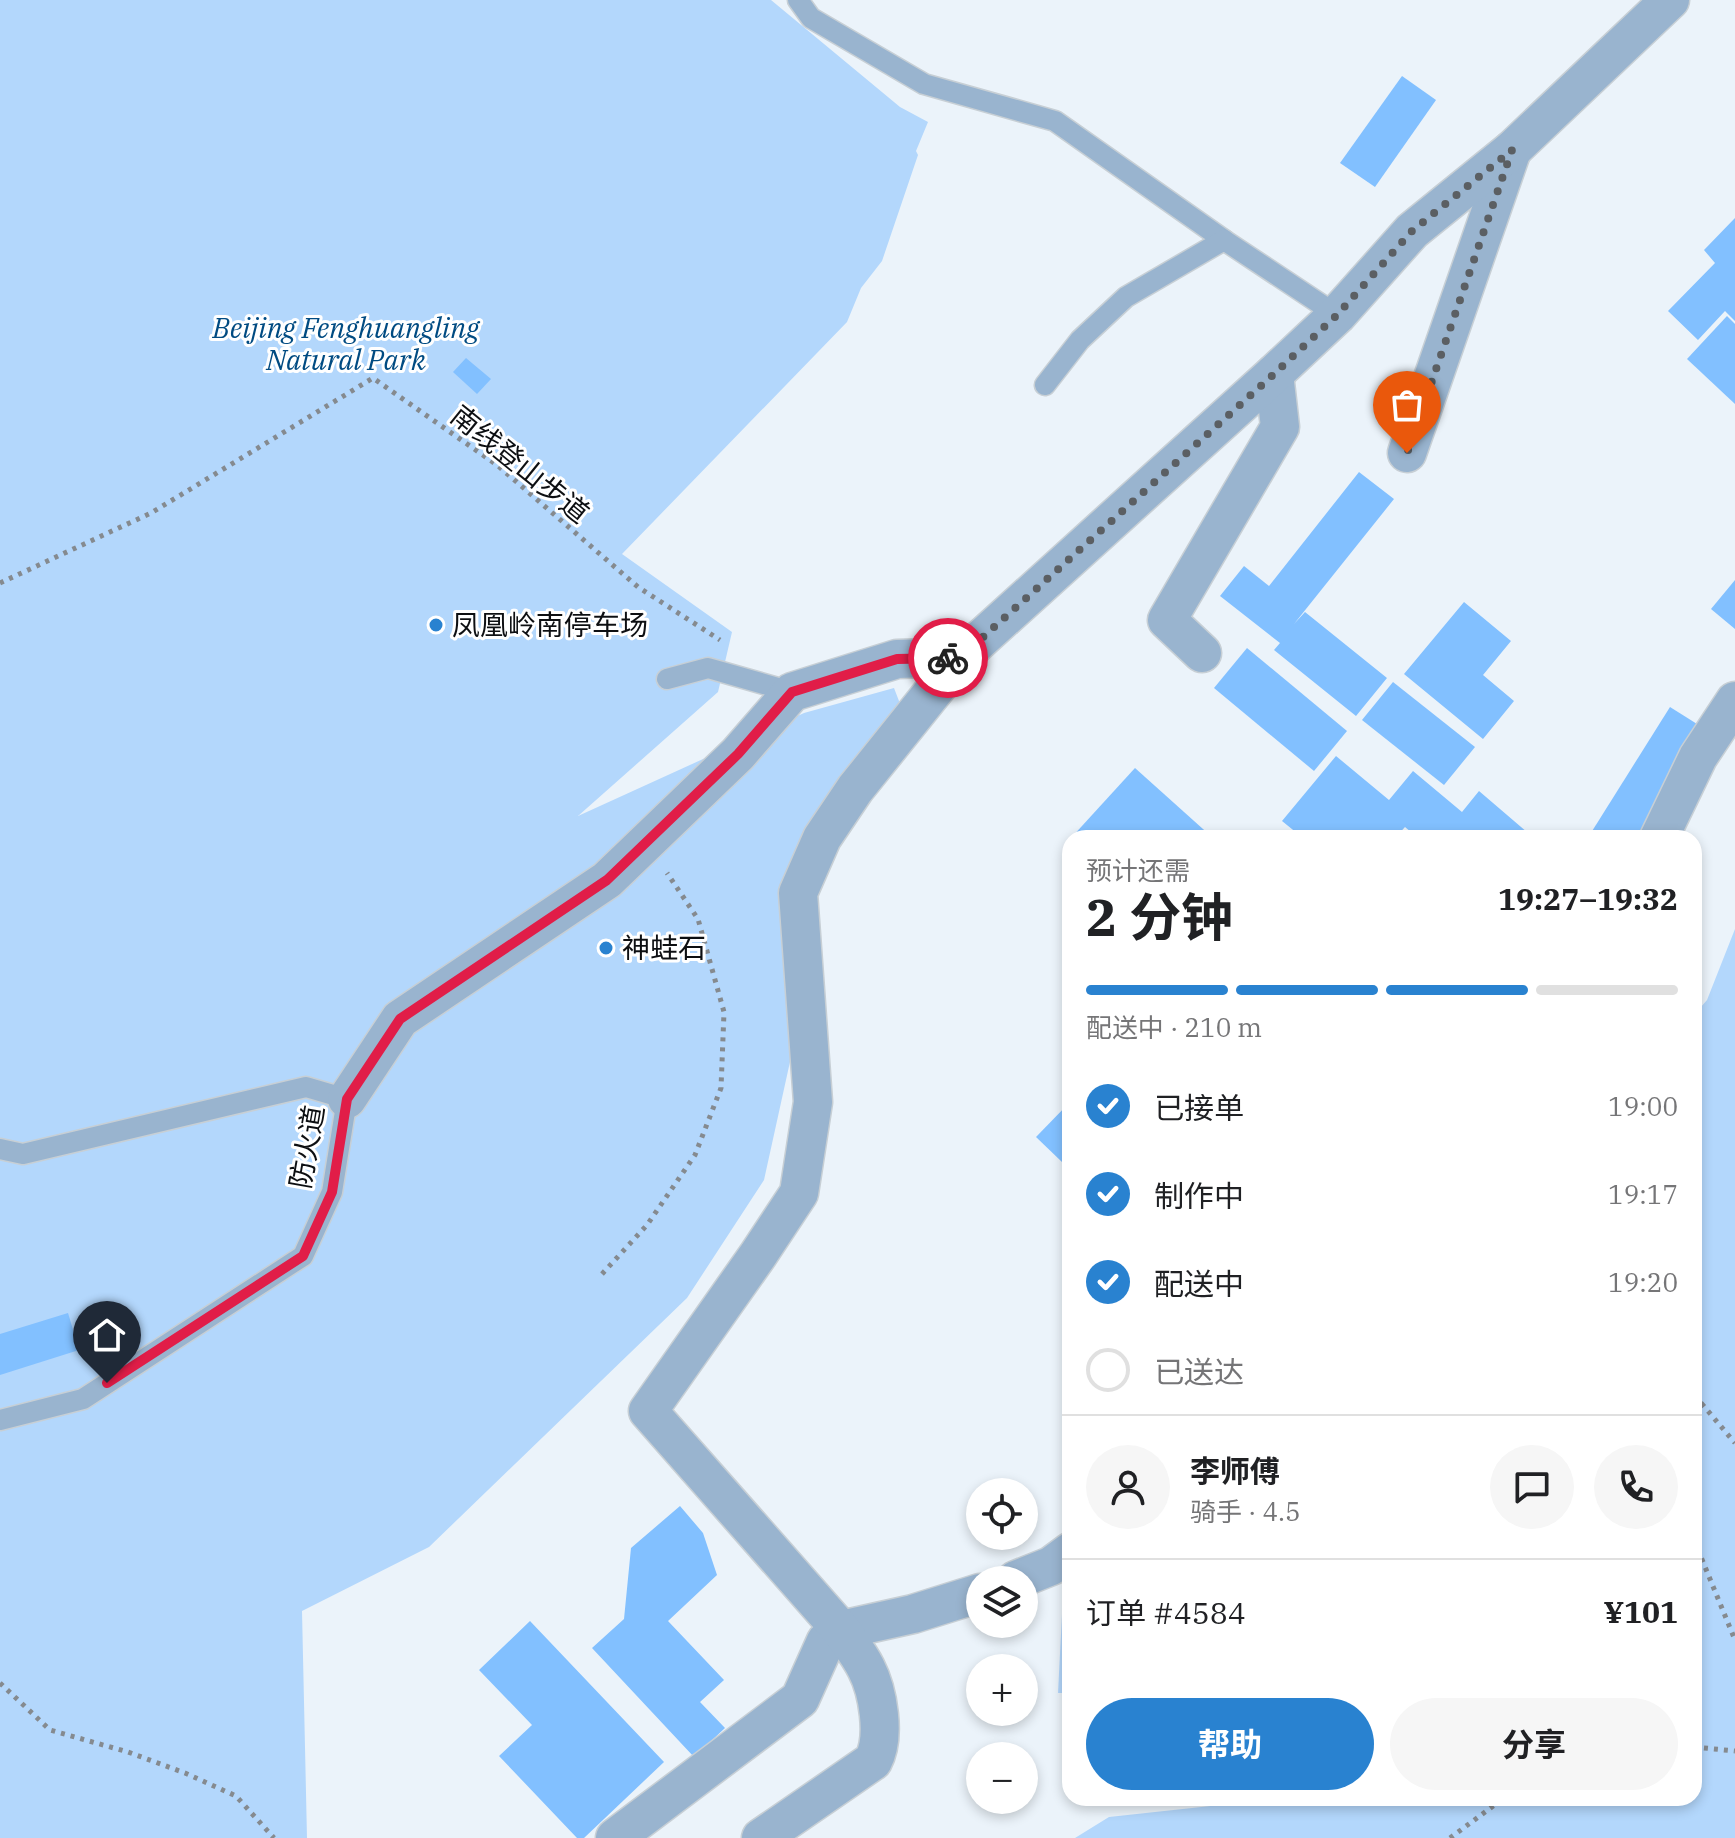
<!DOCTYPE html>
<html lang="zh">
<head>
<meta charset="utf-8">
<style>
  :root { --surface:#fff; --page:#f6f6f6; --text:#202124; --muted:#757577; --line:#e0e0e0; --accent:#2982d0 }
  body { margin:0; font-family:"IBM Plex Serif","Noto Sans SC",serif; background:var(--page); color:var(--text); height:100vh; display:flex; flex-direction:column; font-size:30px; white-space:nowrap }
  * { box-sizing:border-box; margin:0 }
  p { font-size:26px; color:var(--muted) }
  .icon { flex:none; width:44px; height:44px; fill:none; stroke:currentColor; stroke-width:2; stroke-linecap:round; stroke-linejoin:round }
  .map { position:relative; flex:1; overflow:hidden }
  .panel { position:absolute; left:1062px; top:830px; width:640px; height:976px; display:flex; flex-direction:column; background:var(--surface); border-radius:24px; box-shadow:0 4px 12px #0003 }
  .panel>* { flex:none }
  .tools { position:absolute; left:966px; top:1478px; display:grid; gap:16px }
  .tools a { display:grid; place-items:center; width:72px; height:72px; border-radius:50%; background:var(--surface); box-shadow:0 4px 12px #0003; font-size:40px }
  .pin { position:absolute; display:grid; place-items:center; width:68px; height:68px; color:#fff; margin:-82px -34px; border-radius:50% 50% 50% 0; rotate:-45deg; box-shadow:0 0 8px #0007 }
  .pin .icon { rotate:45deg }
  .courier { position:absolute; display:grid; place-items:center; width:80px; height:80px; margin:-40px; border:6px solid #e11d48; border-radius:50%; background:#fff; color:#222; box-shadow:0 2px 10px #0007 }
  .overview em { font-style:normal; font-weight:700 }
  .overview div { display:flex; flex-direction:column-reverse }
  .overview { display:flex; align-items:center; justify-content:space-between; height:136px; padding:0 24px }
  h1 { font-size:52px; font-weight:700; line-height:60px }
  .bar { display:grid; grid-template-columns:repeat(4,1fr); gap:12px 8px; align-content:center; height:96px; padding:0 24px }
  .bar i { height:10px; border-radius:6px; background:var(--line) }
  .bar .on { background:var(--accent) }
  .bar p { grid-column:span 4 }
  .line { display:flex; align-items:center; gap:20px; padding:0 24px; border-top:2px solid var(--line) }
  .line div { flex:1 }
  .round { display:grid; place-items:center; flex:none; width:84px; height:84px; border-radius:42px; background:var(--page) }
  ol { padding:0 24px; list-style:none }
  li { display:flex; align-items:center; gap:24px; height:88px }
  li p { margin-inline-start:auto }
  li .icon { padding:8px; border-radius:50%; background:var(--accent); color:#fff; stroke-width:4 }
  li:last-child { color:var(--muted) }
  li i { width:44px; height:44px; border:4px solid var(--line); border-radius:50% }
  .action { display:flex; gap:16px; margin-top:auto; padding:16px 24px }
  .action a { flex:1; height:92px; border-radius:48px; background:var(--accent); color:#fff; font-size:32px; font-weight:700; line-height:92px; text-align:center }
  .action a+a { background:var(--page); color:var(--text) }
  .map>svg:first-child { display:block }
  .green { fill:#b3d7fc }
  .building { fill:#82c0ff }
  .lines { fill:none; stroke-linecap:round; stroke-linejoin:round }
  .service-casing { stroke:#c7cfd5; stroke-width:23 }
  .minor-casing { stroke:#c7cfd5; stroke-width:41 }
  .path { stroke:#858a8f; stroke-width:5; stroke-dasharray:4 6; stroke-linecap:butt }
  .service { stroke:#99b4cf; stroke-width:20 }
  .minor { stroke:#99b4cf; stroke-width:38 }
  .done { stroke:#5b5f63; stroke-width:8; stroke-dasharray:0 14.4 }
  .route { stroke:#e11d48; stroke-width:10 }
  .poi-dot { fill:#2982d0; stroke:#fff; stroke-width:3 }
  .labels { text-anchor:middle; stroke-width:6; stroke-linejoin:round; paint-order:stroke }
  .park-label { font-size:28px; font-style:italic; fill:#004b82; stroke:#fff }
  .street-label { font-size:28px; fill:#0d0f12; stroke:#fff }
  .poi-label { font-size:28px; fill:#0d0f12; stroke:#fff; text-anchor:start }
</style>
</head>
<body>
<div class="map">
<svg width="1735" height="1838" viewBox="0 0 1735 1838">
  <rect width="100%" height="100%" fill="#ebf3fa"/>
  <g class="green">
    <polygon points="0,0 771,0 900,107 928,122 916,151 918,155 882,261 861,288 847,322 622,554 732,632 718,692 578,816 804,713 894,688 904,714 793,891 795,1039 764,1180 687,1298 429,1547 302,1611 307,1838 0,1838"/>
    <polygon points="1735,929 1735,1838 1075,1838 1109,1817 1229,1804 1233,1798 1694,1798 1694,1015 1707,1000"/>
    <polygon points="1070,1570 1070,1693 1058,1693 1064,1575"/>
  </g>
  <g class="building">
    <polygon points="1402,76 1436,100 1375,187 1340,163"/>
    <polygon points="1735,218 1735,321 1725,311 1698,340 1668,311 1715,263 1704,250"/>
    <polygon points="1727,316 1735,324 1735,404 1687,359"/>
    <polygon points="466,358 491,379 477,394 453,372"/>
    <polygon points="1359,472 1394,499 1294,624 1305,612 1387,678 1356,716 1274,650 1280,643 1220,596 1244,566 1269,586"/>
    <polygon points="1735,580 1735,629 1711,609"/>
    <polygon points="1464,602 1511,641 1483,675 1514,701 1483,739 1404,674"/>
    <polygon points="1247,648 1347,731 1314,771 1214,688"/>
    <polygon points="1393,682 1475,747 1444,785 1362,720"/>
    <polygon points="1670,707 1705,729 1636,838 1592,838 1589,836"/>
    <polygon points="1336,756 1389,800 1413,771 1462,812 1479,791 1534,838 1418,838 1405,827 1395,838 1303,838 1282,821"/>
    <polygon points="1135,768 1213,838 1071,838"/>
    <polygon points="1070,1102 1070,1154 1062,1162 1036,1137"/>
    <polygon points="68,1313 79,1350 0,1375 0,1334"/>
    <polygon points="680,1506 703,1533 717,1575 668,1621 724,1680 700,1702 725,1728 694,1757 592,1648 624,1619 631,1548"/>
    <polygon points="530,1621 664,1762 584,1838 577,1838 499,1756 532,1725 479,1670"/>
  </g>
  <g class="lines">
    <defs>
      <g id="service">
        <polyline points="798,0 811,18 924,84 1055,121 1224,240"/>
        <polyline points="1045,385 1080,340 1126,297 1224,240 1337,315"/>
        <polyline points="667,679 708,668 792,692"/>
        <polyline points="0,1149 23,1154 306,1087 347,1099 332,1192 303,1256 83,1399 0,1420"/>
      </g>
      <g id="minor">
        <polyline points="1407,453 1512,150"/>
        <polyline points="1202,653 1167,620 1280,427 1274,374"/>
        <polyline points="1659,838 1698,757 1735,701"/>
        <polyline points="347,1099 400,1019 607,880 738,754 792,692 897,659 961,657 1274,374 1337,315 1412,231 1512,150 1670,0"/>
        <polyline points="1016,1580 1051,1566 1070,1552"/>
        <polyline points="615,1838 800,1699 826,1641 841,1630 913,1614 980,1593"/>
        <path d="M761 1838 873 1761C886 1737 878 1691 866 1668 859 1654 849 1642 841 1630L648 1411 758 1255 799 1193 813 1102 798 893 822 838 855 789 961 657"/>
      </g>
    </defs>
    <use href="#service" class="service-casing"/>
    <use href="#minor" class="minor-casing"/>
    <g class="path">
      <polyline points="0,583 151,513 373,378 497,465 638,587 720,640"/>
      <polyline points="602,1274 647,1225 695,1155 721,1088 724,1012 698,919 667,873"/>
      <polyline points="1694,1411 1702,1404 1735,1443"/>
      <polyline points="1694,1540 1735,1640"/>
      <polyline points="0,1683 50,1730 128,1752 185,1773 236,1796 274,1838"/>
      <polyline points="1694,1747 1735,1751"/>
      <polyline points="1450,1838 1504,1798"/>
    </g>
    <use href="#service" class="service"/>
    <use href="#minor" class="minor"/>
  </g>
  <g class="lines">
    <polyline class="done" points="948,658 961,657 1274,374 1337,315 1412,231 1512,150 1407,453"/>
    <polyline class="route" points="107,1383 303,1256 332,1192 347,1099 400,1019 607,880 738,754 792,692 897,659 948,658"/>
  </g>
  <g class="poi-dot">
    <circle cx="436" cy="625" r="8"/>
    <circle cx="606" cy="948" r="8"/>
  </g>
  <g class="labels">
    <g class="park-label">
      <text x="346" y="338">Beijing Fenghuangling<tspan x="346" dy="32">Natural Park</tspan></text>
    </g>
    <g class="street-label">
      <text transform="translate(520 464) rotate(39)" y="10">南线登山步道</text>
      <text transform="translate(307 1147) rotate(-80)" y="10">防火道</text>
    </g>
    <g class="poi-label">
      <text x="452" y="635">凤凰岭南停车场</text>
      <text x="622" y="958">神蛙石</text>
    </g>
  </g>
</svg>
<div class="tools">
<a><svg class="icon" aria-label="locate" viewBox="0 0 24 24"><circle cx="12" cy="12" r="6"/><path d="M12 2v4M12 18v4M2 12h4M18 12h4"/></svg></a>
<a><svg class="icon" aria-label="layers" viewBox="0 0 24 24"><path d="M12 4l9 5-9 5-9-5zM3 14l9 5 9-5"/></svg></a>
<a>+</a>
<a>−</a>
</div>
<div class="pin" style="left:1407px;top:453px;background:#ea580c"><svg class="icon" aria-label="bag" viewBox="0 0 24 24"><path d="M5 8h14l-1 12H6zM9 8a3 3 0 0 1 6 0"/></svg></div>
<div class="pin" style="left:107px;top:1383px;background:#1f2937"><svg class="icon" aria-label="home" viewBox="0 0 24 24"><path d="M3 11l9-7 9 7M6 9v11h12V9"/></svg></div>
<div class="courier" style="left:948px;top:658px"><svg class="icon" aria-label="bike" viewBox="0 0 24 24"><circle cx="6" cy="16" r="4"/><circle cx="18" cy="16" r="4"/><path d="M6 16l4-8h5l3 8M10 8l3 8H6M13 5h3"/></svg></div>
<section class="panel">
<div class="overview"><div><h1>2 分钟</h1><p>预计还需</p></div><em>19:27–19:32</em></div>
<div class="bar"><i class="on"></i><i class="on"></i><i class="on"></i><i></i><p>配送中 · 210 m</p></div>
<ol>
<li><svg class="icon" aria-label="check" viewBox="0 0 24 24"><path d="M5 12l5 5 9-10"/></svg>已接单<p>19:00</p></li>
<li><svg class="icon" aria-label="check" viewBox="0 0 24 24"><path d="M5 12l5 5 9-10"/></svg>制作中<p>19:17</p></li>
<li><svg class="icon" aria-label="check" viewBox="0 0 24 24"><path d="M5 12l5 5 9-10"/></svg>配送中<p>19:20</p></li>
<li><i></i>已送达</li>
</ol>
<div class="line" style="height:144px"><a class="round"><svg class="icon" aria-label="person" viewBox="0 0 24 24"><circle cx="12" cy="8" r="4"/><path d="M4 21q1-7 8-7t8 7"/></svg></a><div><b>李师傅</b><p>骑手 · 4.5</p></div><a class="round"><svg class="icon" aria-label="chat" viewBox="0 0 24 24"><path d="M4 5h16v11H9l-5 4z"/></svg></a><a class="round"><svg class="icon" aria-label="phone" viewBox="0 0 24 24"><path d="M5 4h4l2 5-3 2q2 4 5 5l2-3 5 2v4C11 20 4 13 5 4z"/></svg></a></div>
<div class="line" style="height:104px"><div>订单 #4584</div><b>¥101</b></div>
<div class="action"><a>帮助</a><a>分享</a></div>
</section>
</div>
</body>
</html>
